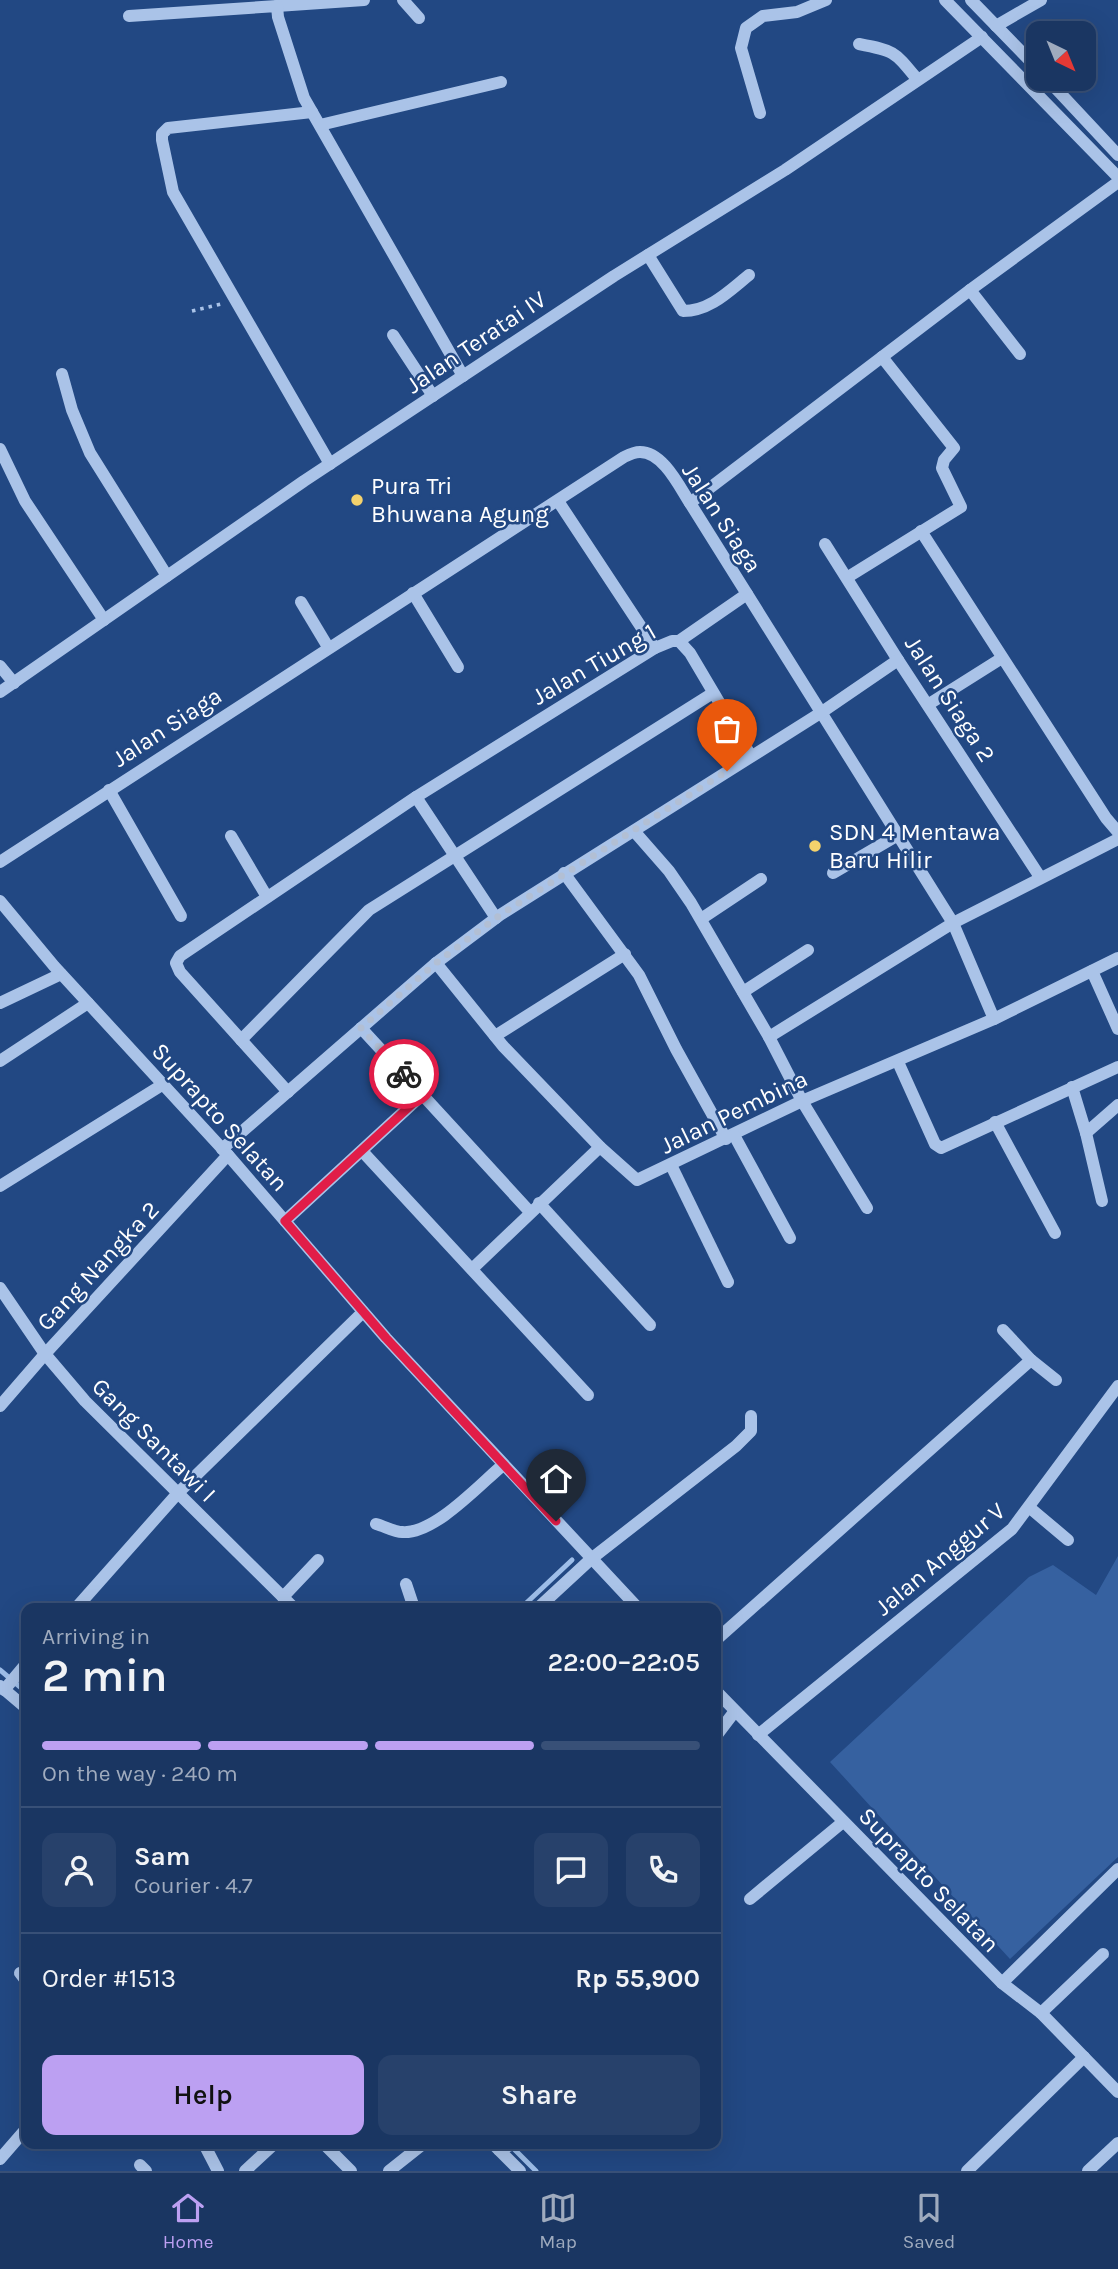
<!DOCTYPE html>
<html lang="en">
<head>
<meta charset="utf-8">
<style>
  :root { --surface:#1a3662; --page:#27416b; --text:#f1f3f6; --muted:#9fabbe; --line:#385077; --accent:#bca0f2 }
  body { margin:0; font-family:Karla,sans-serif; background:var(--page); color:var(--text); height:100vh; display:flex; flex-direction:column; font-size:26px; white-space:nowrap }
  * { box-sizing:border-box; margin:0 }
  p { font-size:23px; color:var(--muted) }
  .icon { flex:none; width:38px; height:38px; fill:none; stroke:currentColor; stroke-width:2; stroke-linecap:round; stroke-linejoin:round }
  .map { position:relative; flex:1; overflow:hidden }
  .details { position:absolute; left:21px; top:1603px; width:700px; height:546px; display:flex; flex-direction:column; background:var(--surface); border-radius:14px; box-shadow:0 7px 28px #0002,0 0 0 2px var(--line) }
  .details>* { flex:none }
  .needle { width:46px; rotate:137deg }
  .controls { position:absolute; left:1026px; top:21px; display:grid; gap:14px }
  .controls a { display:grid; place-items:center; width:70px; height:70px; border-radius:14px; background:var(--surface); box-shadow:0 7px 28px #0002,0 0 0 2px var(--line); font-size:35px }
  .pin { position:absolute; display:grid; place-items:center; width:60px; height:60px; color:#fff; margin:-72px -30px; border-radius:50% 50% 50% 0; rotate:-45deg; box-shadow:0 0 7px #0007 }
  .pin .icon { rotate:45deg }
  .courier { position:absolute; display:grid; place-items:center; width:70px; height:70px; margin:-35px; border:5px solid #e11d48; border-radius:50%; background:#fff; color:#222; box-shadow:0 2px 9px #0007 }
  .summary em { font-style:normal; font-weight:600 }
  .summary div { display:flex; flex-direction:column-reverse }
  .summary { display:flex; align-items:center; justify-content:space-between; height:119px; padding:0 21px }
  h1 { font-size:46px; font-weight:600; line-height:52px }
  .bar { display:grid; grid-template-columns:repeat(4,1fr); gap:10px 7px; align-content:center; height:84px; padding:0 21px }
  .bar i { height:9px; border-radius:5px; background:var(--line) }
  .bar .on { background:var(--accent) }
  .bar p { grid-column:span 4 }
  .line { display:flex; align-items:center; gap:18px; padding:0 21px; border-top:2px solid var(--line) }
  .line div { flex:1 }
  .round { display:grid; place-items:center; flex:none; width:74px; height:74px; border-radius:14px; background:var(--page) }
  .cta { display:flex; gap:14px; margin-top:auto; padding:14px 21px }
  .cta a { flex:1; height:80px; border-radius:14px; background:var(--accent); color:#111; font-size:28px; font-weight:600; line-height:80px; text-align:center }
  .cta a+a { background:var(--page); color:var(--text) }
  .menu { display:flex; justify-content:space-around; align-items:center; height:98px; border-top:2px solid var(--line); background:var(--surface); font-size:19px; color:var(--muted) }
  .menu a { display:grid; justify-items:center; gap:4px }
  .menu .on { color:var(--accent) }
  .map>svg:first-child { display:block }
  .green { fill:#3661a0 }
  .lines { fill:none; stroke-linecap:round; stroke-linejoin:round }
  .stream { stroke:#9ebee9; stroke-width:5 }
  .path { stroke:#aac3e8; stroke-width:3.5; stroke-dasharray:3.5 5; stroke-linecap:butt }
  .minor { stroke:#aac3e8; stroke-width:12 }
  .done { stroke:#b2bfd4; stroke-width:7; stroke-dasharray:0 12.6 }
  .route { stroke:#e11d48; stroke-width:9 }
  .poi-dot { fill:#f4d26c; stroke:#224883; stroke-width:2.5 }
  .labels { text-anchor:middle; stroke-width:5; stroke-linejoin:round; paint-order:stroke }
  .street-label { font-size:24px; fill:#fff; stroke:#224883 }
  .poi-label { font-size:24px; fill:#fff; stroke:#224883; text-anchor:start }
</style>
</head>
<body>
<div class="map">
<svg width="1118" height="2171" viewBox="0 0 1118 2171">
  <rect width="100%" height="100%" fill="#224883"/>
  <polygon class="green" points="1118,1556 1118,1857 1010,1959 830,1762 1029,1577 1053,1565 1096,1595"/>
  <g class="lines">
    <g class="stream">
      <polyline points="521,1608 572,1560"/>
      <polyline points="0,1670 26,1692"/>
      <polyline points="511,2146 536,2171"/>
    </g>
    <polyline class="path" points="192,311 221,304"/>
    <g class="minor">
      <polyline points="403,0 419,18"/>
      <polyline points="945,0 1118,177"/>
      <polyline points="971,0 1038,69"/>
      <polyline points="277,6 364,0"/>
      <polyline points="129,16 277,6 278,17 304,98 463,376"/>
      <polyline points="996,26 1041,0"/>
      <path d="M859 44C895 51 894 51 917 79"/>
      <polyline points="1047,79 1118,155"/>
      <polyline points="312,112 168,128 162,134 162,140 173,192 330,464"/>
      <polyline points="760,113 741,48 746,28 763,16 797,12 826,0"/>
      <polyline points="320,125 501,82"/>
      <path d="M648 255 683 311C710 311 729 291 749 275"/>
      <polyline points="970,290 1020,354"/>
      <polyline points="393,335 433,396"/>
      <polyline points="62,374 72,410 90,453 167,576"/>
      <polyline points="0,449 25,501 104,620"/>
      <polyline points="558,501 655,648"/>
      <polyline points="690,503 970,290 1118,182"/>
      <polyline points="921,531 1106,818 1118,832"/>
      <polyline points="825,544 898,660 1040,877"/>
      <polyline points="848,577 961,507 942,468 944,460 954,448 882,357"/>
      <polyline points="413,593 458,667"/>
      <polyline points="301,602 328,647"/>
      <polyline points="679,641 747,594"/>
      <polyline points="0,666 14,683"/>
      <polyline points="0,692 304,481 614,276 785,170 982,37"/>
      <polyline points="929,704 1002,658"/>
      <polyline points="109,790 181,916"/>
      <polyline points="416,797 496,918"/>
      <polyline points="634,831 669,871 691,903 769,1037 802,1101 867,1208"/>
      <polyline points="231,836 267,897"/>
      <path d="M0 862 624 457C628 455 635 452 640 452 663 452 679 486 690 503L953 923 994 1019"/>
      <polyline points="564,873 639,975 676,1049 726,1139"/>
      <polyline points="833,873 898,835"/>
      <polyline points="0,901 54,966 228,1155 386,1338 638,1608"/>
      <polyline points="701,919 761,879"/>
      <polyline points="436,963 503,1046 600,1147 637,1180 802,1101 994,1019 1118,958"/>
      <polyline points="1092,971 1118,1029"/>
      <polyline points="743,992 808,950"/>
      <polyline points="0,1003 61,974"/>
      <polyline points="361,1028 530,1212"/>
      <polyline points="495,1036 625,954"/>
      <polyline points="769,1037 953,923 1118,839"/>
      <polyline points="241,1040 369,910 713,693"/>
      <polyline points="0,1061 88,1003"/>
      <polyline points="898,1062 935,1144 941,1148 1118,1067"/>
      <polyline points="1072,1087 1086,1133 1102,1201"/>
      <polyline points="288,1092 180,972 176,963 180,956 416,797 655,648 672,641 679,641 690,653 751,756"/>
      <polyline points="995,1122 1055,1233"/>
      <polyline points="1086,1133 1118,1105"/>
      <polyline points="734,1135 790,1238"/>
      <polyline points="222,1149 436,963 500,915 822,712 898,660"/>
      <polyline points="362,1151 588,1395"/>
      <polyline points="671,1165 728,1282"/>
      <polyline points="0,1186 162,1085"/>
      <polyline points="539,1203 650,1325"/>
      <polyline points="285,1221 423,1094"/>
      <polyline points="472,1269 600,1147"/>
      <polyline points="0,1288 45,1354 85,1401 294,1608"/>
      <polyline points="1003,1330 1031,1360 1056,1380"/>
      <polyline points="0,1406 45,1354 228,1155"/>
      <polyline points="1030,1508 1068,1540"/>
      <path d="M376 1524C384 1526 394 1532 402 1532 434 1535 480 1484 503 1465"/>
      <polyline points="406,1584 414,1608"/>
      <polyline points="283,1597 318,1560"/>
      <polyline points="76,1608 178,1493 363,1312"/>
      <polyline points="538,1608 591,1559 736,1446 751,1431 751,1416"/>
      <polyline points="716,1640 1031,1360"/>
      <polyline points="0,1686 26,1708"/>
      <polyline points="4,1690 26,1664"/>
      <polyline points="716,1691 1002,1983 1041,2013 1118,2092"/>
      <polyline points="758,1735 1012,1529 1118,1386"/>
      <polyline points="716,1736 735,1711"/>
      <polyline points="750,1899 843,1822"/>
      <polyline points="20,1973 26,1981"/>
      <polyline points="1002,1983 1118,1869"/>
      <polyline points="1041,2013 1103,1954"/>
      <polyline points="204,2144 218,2171"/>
      <polyline points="324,2144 351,2171"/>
      <polyline points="493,2144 520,2171"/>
      <polyline points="499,2150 513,2144"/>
      <polyline points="0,2159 26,2129"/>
      <polyline points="140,2165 146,2171"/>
      <polyline points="245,2171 274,2144"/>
      <polyline points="389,2171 423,2144"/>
      <polyline points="967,2171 1084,2057"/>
      <polyline points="1088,2171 1118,2143"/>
    </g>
  </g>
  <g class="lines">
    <polyline class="done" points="404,1074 361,1028 436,963 500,915 727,771"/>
    <polyline class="route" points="404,1074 423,1094 285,1221 386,1338 556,1521"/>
  </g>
  <g class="poi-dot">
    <circle cx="357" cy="500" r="7"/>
    <circle cx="815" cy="846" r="7"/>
  </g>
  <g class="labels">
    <g class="street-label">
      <text transform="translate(476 342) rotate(-34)" y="8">Jalan Teratai IV</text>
      <text transform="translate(722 518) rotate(57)" y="8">Jalan Siaga</text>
      <text transform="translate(594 664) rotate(-30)" y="8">Jalan Tiung 1</text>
      <text transform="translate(950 699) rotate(57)" y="8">Jalan Siaga 2</text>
      <text transform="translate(167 727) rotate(-33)" y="8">Jalan Siaga</text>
      <text transform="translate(734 1112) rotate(-26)" y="8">Jalan Pembina</text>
      <text transform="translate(220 1117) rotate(48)" y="8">Suprapto Selatan</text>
      <text transform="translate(98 1266) rotate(-47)" y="8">Gang Nangka 2</text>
      <text transform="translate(154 1440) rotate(45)" y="8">Gang Santawi I</text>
      <text transform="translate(940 1559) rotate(-40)" y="8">Jalan Anggur V</text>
      <text transform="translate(929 1880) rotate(46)" y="8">Suprapto Selatan</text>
    </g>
    <g class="poi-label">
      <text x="371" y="494">Pura Tri<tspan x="371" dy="28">Bhuwana Agung</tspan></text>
      <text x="829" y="840">SDN 4 Mentawa<tspan x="829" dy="28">Baru Hilir</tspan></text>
    </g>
  </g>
</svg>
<div class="controls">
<a><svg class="needle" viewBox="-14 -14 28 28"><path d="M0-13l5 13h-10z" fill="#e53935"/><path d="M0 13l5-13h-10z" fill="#9fabbe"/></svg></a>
</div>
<div class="pin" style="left:727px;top:771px;background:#ea580c"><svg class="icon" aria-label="bag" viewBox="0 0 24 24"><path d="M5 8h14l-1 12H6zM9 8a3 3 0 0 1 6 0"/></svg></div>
<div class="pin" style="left:556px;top:1521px;background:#1f2937"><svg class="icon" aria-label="home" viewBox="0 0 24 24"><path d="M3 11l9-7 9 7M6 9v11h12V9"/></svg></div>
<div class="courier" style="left:404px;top:1074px"><svg class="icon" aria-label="bike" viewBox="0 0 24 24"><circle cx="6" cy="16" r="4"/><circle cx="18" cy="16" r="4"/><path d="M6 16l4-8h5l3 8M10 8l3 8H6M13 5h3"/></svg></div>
<section class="details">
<div class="summary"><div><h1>2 min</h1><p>Arriving in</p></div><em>22:00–22:05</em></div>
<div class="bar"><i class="on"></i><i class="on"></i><i class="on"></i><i></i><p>On the way · 240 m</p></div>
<div class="line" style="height:126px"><a class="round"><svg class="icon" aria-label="person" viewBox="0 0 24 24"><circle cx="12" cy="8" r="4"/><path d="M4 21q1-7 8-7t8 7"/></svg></a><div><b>Sam</b><p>Courier · 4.7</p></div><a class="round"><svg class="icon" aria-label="chat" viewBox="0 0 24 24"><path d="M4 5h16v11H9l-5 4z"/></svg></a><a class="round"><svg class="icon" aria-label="phone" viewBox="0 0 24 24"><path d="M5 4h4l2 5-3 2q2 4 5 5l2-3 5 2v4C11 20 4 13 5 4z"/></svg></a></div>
<div class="line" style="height:91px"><div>Order #1513</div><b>Rp 55,900</b></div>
<div class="cta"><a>Help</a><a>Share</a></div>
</section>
</div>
<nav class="menu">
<a class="on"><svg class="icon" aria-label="home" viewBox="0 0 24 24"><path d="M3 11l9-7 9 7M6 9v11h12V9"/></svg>Home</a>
<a><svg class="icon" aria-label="map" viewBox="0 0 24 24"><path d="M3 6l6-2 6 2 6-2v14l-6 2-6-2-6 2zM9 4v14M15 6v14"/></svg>Map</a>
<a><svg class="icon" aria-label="saved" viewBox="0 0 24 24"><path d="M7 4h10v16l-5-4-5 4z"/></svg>Saved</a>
</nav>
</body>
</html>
